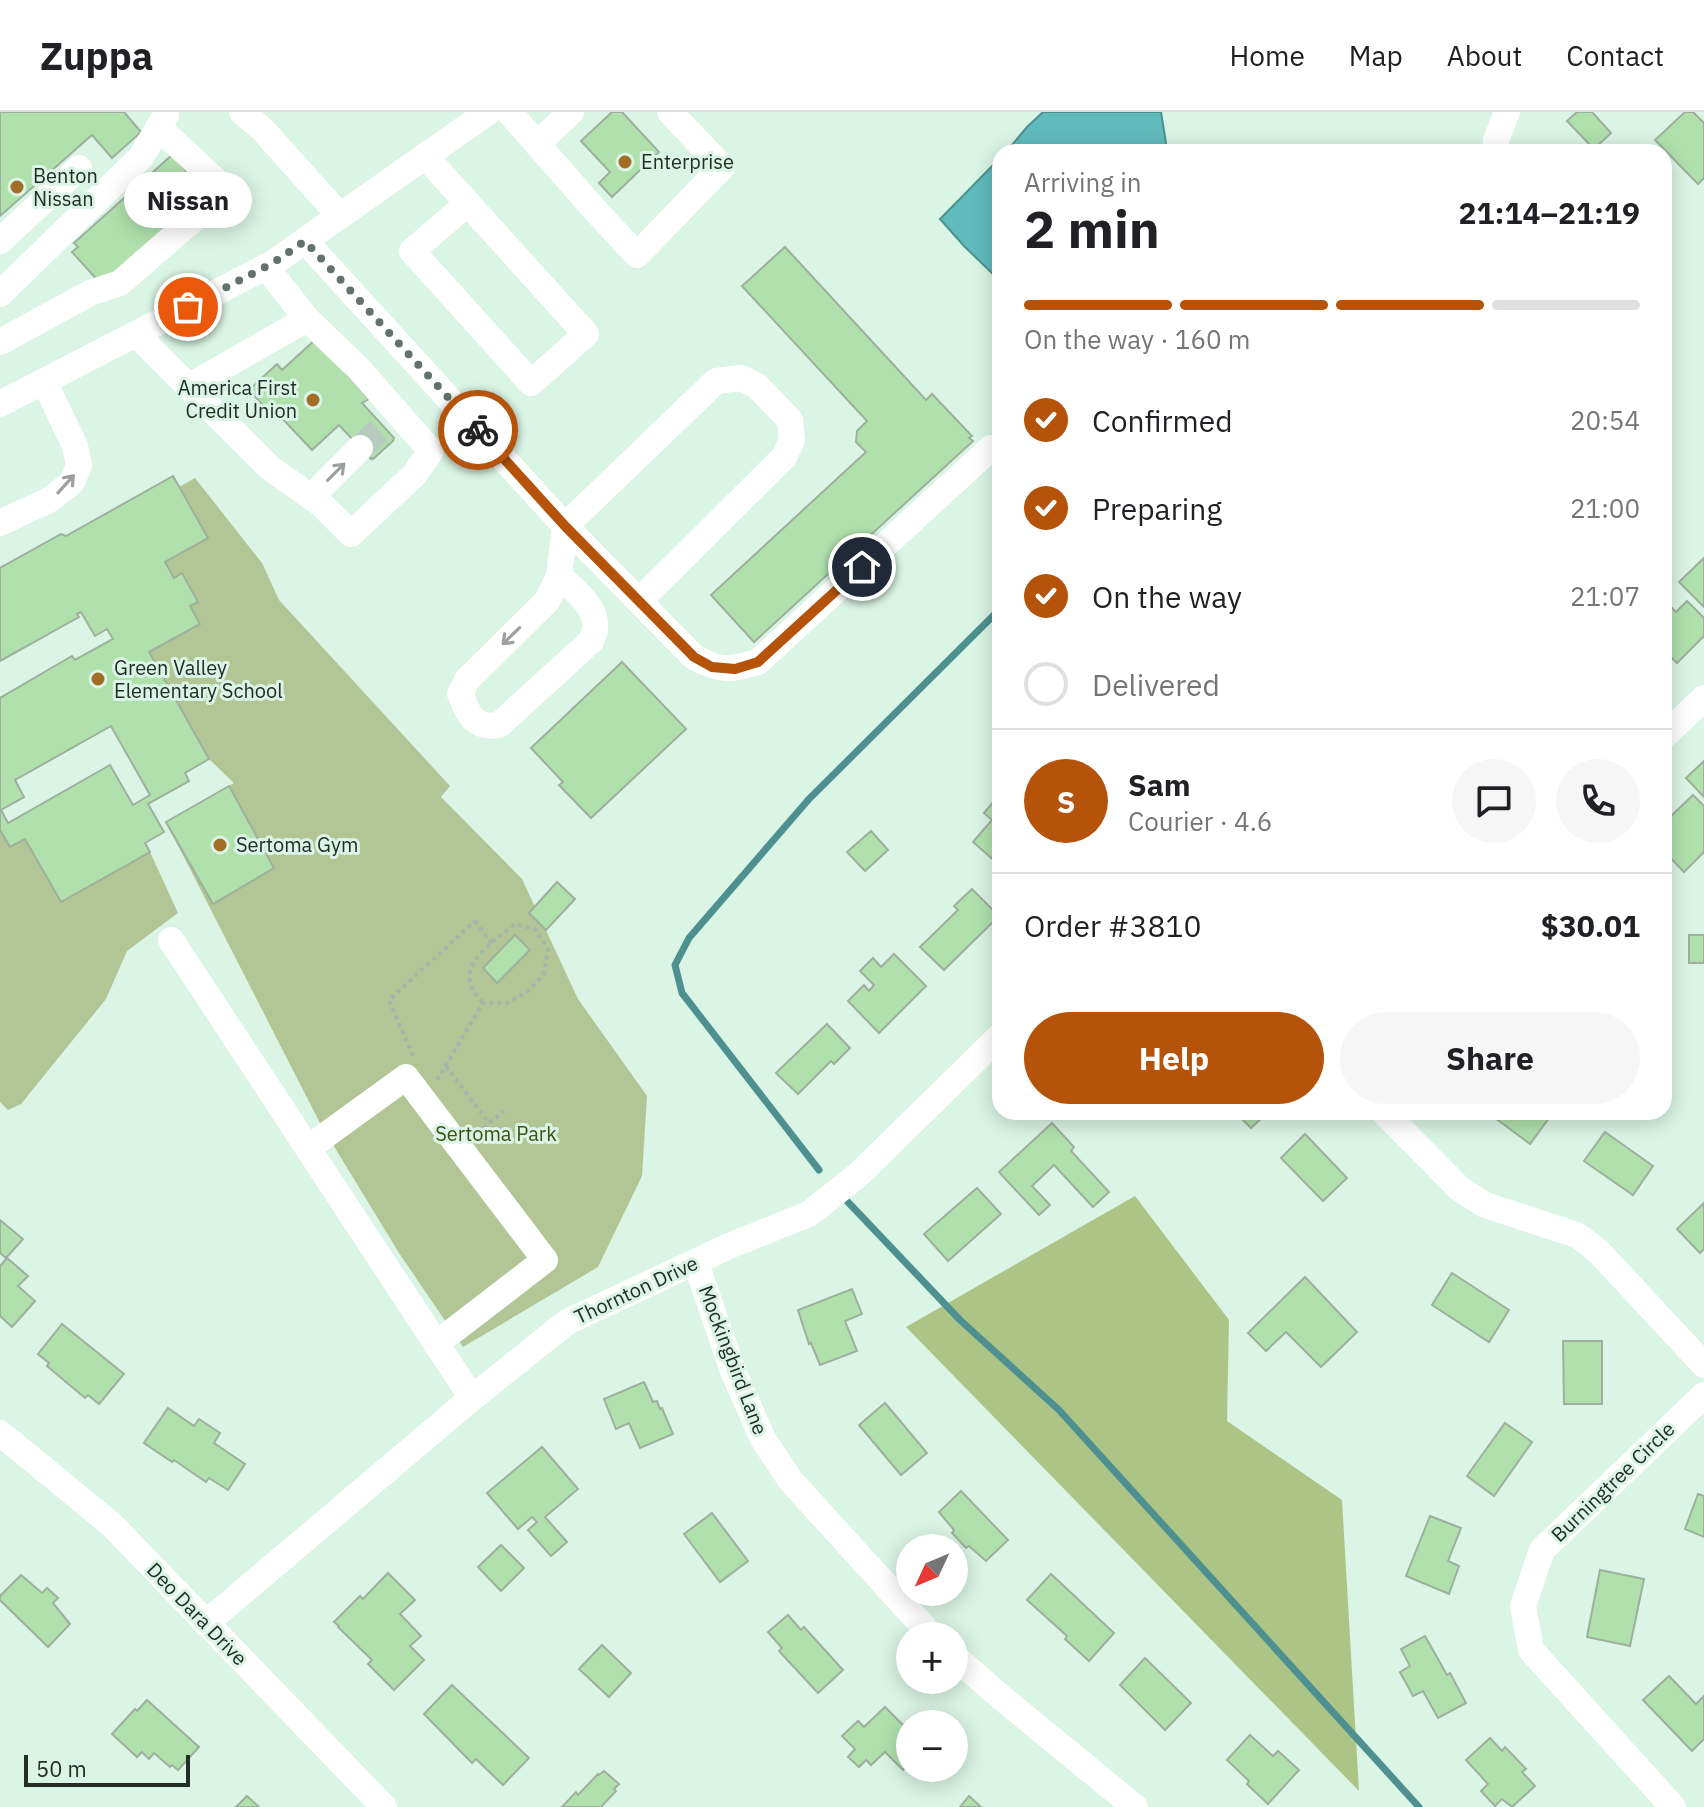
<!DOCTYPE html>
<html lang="en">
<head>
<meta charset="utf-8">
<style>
  :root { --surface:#fff; --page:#f6f6f6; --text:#202124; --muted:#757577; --line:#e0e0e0; --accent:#b45309 }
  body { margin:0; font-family:"IBM Plex Sans",sans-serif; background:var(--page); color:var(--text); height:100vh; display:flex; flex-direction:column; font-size:30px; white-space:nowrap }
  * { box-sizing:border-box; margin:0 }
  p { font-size:26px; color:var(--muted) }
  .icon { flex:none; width:44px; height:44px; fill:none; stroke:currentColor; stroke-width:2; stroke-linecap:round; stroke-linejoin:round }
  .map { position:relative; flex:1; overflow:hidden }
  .drawer { position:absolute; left:992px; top:32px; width:680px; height:976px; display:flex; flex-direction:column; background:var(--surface); border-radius:24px; box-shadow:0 4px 20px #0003 }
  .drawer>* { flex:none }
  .needle { width:52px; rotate:226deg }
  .controls { position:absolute; left:896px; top:1422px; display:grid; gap:16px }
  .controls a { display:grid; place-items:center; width:72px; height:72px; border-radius:50%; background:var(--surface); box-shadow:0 4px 20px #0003; font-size:40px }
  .scale { position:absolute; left:24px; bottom:20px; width:166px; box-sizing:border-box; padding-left:8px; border:4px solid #232d28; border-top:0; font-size:22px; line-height:28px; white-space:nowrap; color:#232d28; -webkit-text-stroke:6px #daf4e5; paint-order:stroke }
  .pin { position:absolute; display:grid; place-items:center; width:68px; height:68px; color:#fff; margin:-34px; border:4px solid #fff; border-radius:50%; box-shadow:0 2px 8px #0007 }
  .courier { position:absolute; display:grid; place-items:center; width:80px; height:80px; margin:-40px; border:6px solid #b45309; border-radius:50%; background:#fff; color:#222; box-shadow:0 2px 10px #0007 }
  .bubble { position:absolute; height:56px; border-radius:28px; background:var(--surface); box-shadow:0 4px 20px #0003; font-size:26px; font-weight:800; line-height:56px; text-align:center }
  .head em { font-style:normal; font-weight:800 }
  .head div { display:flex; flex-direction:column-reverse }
  .head { display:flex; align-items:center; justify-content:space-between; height:136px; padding:0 32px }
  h1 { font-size:52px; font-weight:800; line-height:60px }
  .bar { display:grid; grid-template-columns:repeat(4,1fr); gap:12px 8px; align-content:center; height:96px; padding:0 32px }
  .bar i { height:10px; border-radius:6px; background:var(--line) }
  .bar .selected { background:var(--accent) }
  .bar p { grid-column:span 4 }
  .line { display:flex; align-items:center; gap:20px; padding:0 32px; border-top:2px solid var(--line) }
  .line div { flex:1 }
  .round { display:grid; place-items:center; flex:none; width:84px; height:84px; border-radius:42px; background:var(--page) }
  ol { padding:0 32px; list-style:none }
  li { display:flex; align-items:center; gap:24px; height:88px }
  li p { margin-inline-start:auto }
  li .icon { padding:8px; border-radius:50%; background:var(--accent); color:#fff; stroke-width:4 }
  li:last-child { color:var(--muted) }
  li i { width:44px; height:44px; border:4px solid var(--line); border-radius:50% }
  .primary-button { display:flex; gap:16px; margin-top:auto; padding:16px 32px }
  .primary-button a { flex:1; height:92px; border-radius:48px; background:var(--accent); color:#fff; font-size:32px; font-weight:800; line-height:92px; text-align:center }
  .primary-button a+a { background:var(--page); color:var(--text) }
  header { display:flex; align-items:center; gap:48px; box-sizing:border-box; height:112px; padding:0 40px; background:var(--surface); border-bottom:2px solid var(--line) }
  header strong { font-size:38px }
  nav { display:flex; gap:44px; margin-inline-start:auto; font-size:28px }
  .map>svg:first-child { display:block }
  .green { fill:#b2c595 }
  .forest { fill:#adc487 }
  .water { fill:#60bbbd; stroke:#4e9090; stroke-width:2 }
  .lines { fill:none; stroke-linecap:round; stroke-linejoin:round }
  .stream { stroke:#4e9090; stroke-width:7 }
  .building { fill:#b0e1ad; stroke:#9eb09d; stroke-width:2; fill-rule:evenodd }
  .minor-tunnel { stroke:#b5ccbf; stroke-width:26; stroke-dasharray:26 13; stroke-linecap:butt }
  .path { stroke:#a2b7ab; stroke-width:4; stroke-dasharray:4 4; stroke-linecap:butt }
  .minor { stroke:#fff; stroke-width:26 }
  .oneway { stroke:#9ca09e }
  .done { stroke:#63736a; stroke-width:8; stroke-dasharray:0 14.4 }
  .route { stroke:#b45309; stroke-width:10 }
  .poi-dot { fill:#a26d25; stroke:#daf4e5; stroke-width:3 }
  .labels { text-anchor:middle; stroke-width:6; stroke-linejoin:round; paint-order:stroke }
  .poi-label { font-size:20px; fill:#232d28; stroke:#daf4e5; text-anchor:start }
  .park-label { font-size:20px; fill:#3d510e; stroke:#daf4e5 }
  .street-label { font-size:20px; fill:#232d28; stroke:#daf4e5 }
</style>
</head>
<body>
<header>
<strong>Zuppa</strong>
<nav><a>Home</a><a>Map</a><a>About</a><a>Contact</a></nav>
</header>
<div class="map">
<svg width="1704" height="1695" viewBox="0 0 1704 1695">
  <rect width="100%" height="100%" fill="#daf4e5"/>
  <g class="green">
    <polygon points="195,366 262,451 279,488 450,674 441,685 522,767 578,887 647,984 642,1064 598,1155 463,1235 399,1141 321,1013 166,710 234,671 209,647 149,540 200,512 165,450 207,426 179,375"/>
    <polygon points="0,718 10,735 25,727 61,790 150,740 178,801 127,839 106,887 21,992 8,998 0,990"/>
  </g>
  <polygon class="forest" points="1135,1084 1229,1208 1227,1309 1342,1388 1359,1679 906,1215"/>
  <g class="water">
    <polygon points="1043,0 1161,0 1166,31 1164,40 1006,40 1027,15"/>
    <polygon points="1000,46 1000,169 964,134 940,107"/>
  </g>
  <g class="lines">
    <g class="stream">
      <polyline points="819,1058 682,881 675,853 689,826 809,687 1000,497"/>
      <polyline points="847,1089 960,1208 1059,1298 1419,1695"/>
    </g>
  </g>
  <g class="building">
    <polygon points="0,0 124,0 141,20 112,46 92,23 0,104"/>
    <polygon points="612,0 622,0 659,40 612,85 599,71 610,60 581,29"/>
    <polygon points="1577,0 1592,0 1611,21 1594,37 1567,9"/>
    <polygon points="1685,0 1693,0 1704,11 1704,66 1698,72 1655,28"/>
    <polygon points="172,43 207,82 101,172 72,140 78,135 74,131"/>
    <polygon points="785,135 926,288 932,282 972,324 969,326 973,329 754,530 711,483 866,340 856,330 857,319 867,309 742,174"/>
    <polygon points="316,227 369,287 362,291 394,326 393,329 373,347 372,346 371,347 339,313 312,338 279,303 275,307 249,278 277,252 282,258"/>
    <path d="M173 364 208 426 165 450 174 466 182 461 198 490 190 494 200 512 149 540 209 647 185 661 189 669 148 692 164 720 145 731 150 740 61 790 25 727 10 735 0 718V586L72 544 75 548 113 527 107 517 95 524 81 500 77 502 79 505 0 549V456L61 422 66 424ZM111 614 150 683 133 693 110 653 8 711 1 698 24 685 15 668Z"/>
    <polygon points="1704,446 1704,495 1679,470"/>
    <polygon points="1664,488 1676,500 1687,489 1704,506 1704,524 1677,551 1664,538"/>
    <polygon points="622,550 686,617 591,706 559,673 563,670 531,636"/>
    <polygon points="1704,649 1704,685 1686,666"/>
    <polygon points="229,674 274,756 213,792 166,710"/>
    <polygon points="1693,683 1704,694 1704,740 1684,760 1664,739 1664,711"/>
    <polygon points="995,688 1000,692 1000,747 997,751 973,730 992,708 984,701"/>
    <polygon points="871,719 888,738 865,759 847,740"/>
    <polygon points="557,770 575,787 546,818 529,801"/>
    <polygon points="972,777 999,804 944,858 920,835 958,798 954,794"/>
    <polygon points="515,823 530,838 497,871 483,856"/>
    <rect x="1689" y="823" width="15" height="28"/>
    <polygon points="894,842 926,874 879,921 848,889 864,873 869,879 874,873 860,859 873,846 881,855"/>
    <polygon points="827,912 850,936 834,952 831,949 798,982 776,961"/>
    <polygon points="1235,1000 1268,1000 1251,1016"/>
    <polygon points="1487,1000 1549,1000 1552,1002 1530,1032"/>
    <polygon points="1052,1011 1074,1035 1071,1039 1109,1080 1093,1095 1054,1053 1032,1074 1050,1093 1039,1103 999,1060"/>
    <polygon points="1605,1020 1653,1054 1633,1083 1584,1049"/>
    <polygon points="1305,1022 1347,1066 1323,1089 1281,1046"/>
    <polygon points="977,1076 1001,1102 948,1149 924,1122"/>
    <polygon points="1704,1091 1704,1137 1700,1141 1677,1117"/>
    <polygon points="0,1108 23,1127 6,1146 0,1141"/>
    <polygon points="7,1146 28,1164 18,1174 35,1189 12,1215 0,1204 0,1154"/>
    <polygon points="1452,1161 1509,1198 1489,1230 1432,1193"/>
    <polygon points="1305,1165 1357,1220 1321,1255 1286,1220 1266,1239 1248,1221"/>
    <polygon points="852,1177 862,1202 845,1209 857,1239 820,1253 811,1231 809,1232 798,1198"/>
    <polygon points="62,1212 124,1262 99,1292 88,1283 85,1286 47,1254 49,1251 38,1242"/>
    <polygon points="1563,1229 1602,1229 1602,1292 1564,1292"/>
    <polygon points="644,1270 653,1290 657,1289 660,1297 662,1296 673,1322 640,1336 629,1311 616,1317 604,1287"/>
    <polygon points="885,1291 927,1341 901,1363 859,1313"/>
    <polygon points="168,1296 194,1314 199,1307 220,1321 214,1331 245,1352 228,1378 209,1366 206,1370 174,1348 172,1350 144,1331"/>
    <polygon points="1505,1311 1532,1330 1494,1384 1467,1364"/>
    <polygon points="542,1335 578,1377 545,1405 567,1430 551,1444 528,1418 537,1410 532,1405 518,1417 487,1381"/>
    <polygon points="961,1379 1008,1428 986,1449 969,1434 966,1436 952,1421 954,1418 939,1400"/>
    <polygon points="1698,1382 1704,1384 1704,1425 1685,1417"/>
    <polygon points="712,1401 748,1449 720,1470 684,1422"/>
    <polygon points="1430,1404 1461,1416 1448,1449 1459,1454 1449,1482 1406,1464"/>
    <polygon points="501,1433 524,1456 501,1479 478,1455"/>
    <polygon points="1600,1458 1644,1467 1630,1534 1587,1525"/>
    <polygon points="388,1461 415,1488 400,1502 421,1524 410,1534 424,1548 394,1578 368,1552 372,1548 338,1515 339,1514 334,1510 360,1484 363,1487"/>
    <polygon points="1051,1462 1114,1521 1089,1549 1065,1527 1067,1524 1027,1488"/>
    <polygon points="21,1463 42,1481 47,1476 58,1486 53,1491 70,1512 48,1535 0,1488 0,1484"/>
    <polygon points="788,1503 801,1518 804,1515 843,1558 818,1581 779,1539 782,1536 768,1520"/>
    <polygon points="1425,1524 1447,1563 1450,1561 1466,1591 1438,1606 1423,1579 1413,1584 1400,1560 1410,1554 1401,1537"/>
    <polygon points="602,1533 631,1561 609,1585 579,1557"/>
    <polygon points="1145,1546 1191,1591 1165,1618 1120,1573"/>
    <polygon points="1669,1564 1696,1592 1704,1584 1704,1627 1692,1639 1643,1588"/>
    <polygon points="452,1573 529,1646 503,1673 476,1647 472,1651 424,1602"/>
    <polygon points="147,1588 199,1635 178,1658 172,1653 170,1655 154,1641 149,1647 142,1640 137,1645 112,1622 135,1597 137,1599"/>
    <polygon points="885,1595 910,1620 910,1650 903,1658 885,1640 871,1653 866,1648 859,1655 848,1645 855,1637 842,1624 858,1609 864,1615"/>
    <polygon points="1250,1623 1273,1644 1278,1639 1299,1658 1268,1692 1247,1672 1249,1669 1227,1648"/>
    <polygon points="1490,1626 1502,1639 1505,1635 1526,1657 1522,1660 1535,1674 1512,1695 1502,1687 1495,1694 1481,1679 1488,1672 1466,1648"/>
    <polygon points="604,1659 619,1672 614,1677 616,1679 601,1695 562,1695 576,1680 578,1683 598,1662 599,1663"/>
    <polygon points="247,1684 259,1695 236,1695"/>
    <polygon points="969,1684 981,1695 960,1695"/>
  </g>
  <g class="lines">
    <polyline class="minor-tunnel" points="360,336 383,315"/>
    <g class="path">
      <polyline points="475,809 492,832"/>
      <polyline points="413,944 389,888 475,809"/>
      <polyline points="446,954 489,1011"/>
      <path d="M437 968 483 891H507L527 880 544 862 548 837 535 817 515 812C498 827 462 847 471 874 473 880 479 886 483 891"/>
      <polyline points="477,1021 504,999"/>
    </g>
    <g class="minor">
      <polyline points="242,0 263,18 340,104"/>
      <polyline points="509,0 595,98 637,143 722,55 670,0"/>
      <polyline points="537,32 571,0"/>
      <polyline points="1495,40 1496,28 1507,0"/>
      <polyline points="425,44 586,222 531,271 412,139 468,91"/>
      <polyline points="0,129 79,56"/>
      <path d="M305 129 565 414 559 464 547 489 467 568 460 582C468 602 474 617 499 613L591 529C592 525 595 521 595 517 598 495 573 477 559 464"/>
      <polyline points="0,182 141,45 166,3"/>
      <polyline points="136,222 270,356 321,392 351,422 414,363 431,339 358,256 307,207 266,155"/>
      <polyline points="0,230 90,181 120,171 220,84 216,69 158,15"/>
      <polyline points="188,275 307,207"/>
      <polyline points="0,292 273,151 488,0"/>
      <polyline points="311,385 360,336"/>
      <polyline points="0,411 51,387 72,370 79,353 75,334 44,269"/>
      <path d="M639 489 784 345 792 328 790 308 757 274 741 266 716 269 565 414 694 545C721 560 730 558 758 550L991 336"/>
      <polyline points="1664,624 1704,586"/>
      <polyline points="171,828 472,1286"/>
      <polyline points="1384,1000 1460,1077 1485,1093 1577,1123 1598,1139 1704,1253"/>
      <polyline points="308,1036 406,965 545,1148 436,1232"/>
      <polyline points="696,1151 733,1259 763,1327 791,1369 932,1524"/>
      <polyline points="0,1321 112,1413 384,1695"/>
      <polyline points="206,1511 472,1286 567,1210 729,1134 809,1102 858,1063 1000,924"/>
      <polyline points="954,1544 1003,1587 1135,1695"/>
      <polyline points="1673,1695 1531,1538 1523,1494 1542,1438 1704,1283"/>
    </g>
  </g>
  <defs><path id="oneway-shaft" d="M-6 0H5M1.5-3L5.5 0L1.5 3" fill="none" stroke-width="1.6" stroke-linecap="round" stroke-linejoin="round" transform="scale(2)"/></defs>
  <g class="oneway">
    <use href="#oneway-shaft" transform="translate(336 360) rotate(-45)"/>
    <use href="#oneway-shaft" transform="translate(66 372) rotate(-48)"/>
    <use href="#oneway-shaft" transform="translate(511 524) rotate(136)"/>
  </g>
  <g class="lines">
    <polyline class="done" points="188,195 273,151 305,129 478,318"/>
    <polyline class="route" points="478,318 565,414 694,545 712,555 735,557 758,550 862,455"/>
  </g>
  <g class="poi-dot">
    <circle cx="625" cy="50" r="8"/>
    <circle cx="17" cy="75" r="8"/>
    <circle cx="313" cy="288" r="8"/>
    <circle cx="98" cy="567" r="8"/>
    <circle cx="220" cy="733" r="8"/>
  </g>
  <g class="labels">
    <g class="poi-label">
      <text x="641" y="57">Enterprise</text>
      <text x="33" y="71">Benton<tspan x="33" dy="23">Nissan</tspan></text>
      <text x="297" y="283" text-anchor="end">America First<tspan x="297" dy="23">Credit Union</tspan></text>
      <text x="114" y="563">Green Valley<tspan x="114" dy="23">Elementary School</tspan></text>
      <text x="236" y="740">Sertoma Gym</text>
    </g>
    <g class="park-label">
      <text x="496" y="1029">Sertoma Park</text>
    </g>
    <g class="street-label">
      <text transform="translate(636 1178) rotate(-25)" y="7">Thornton Drive</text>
      <text transform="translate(733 1248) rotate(69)" y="7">Mockingbird Lane</text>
      <text transform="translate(1613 1370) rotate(-44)" y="7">Burningtree Circle</text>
      <text transform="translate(197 1502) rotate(46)" y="7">Deo Dara Drive</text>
    </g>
  </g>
</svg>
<div class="controls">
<a><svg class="needle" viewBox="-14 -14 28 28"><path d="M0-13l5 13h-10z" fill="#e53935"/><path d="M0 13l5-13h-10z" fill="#757577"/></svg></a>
<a>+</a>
<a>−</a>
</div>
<div class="scale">50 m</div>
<div class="pin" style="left:188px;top:195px;background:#ea580c"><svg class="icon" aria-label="bag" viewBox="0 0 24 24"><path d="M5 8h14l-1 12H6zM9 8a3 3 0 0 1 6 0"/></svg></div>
<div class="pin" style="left:862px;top:455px;background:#1f2937"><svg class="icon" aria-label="home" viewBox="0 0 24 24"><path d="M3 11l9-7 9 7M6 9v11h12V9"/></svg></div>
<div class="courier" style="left:478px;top:318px"><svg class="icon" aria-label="bike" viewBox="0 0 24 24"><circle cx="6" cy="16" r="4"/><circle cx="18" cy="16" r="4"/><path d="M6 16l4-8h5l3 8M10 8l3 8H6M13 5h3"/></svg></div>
<div class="bubble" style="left:124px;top:60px;width:128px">Nissan</div>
<section class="drawer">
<div class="head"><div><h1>2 min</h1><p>Arriving in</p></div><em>21:14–21:19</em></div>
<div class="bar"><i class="selected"></i><i class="selected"></i><i class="selected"></i><i></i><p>On the way · 160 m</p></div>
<ol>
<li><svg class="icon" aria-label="check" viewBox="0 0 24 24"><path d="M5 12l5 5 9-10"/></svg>Confirmed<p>20:54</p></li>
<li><svg class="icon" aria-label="check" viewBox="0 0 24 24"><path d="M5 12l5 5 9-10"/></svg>Preparing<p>21:00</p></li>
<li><svg class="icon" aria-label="check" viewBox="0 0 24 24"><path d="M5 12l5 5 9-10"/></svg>On the way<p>21:07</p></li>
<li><i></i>Delivered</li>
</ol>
<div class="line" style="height:144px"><b class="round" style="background:var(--accent);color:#fff">S</b><div><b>Sam</b><p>Courier · 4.6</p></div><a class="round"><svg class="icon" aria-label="chat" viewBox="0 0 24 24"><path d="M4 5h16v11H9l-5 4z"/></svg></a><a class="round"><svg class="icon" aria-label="phone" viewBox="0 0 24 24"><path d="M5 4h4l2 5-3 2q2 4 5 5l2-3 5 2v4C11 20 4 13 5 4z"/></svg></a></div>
<div class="line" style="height:104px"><div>Order #3810</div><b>$30.01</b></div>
<div class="primary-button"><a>Help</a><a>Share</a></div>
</section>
</div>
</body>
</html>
